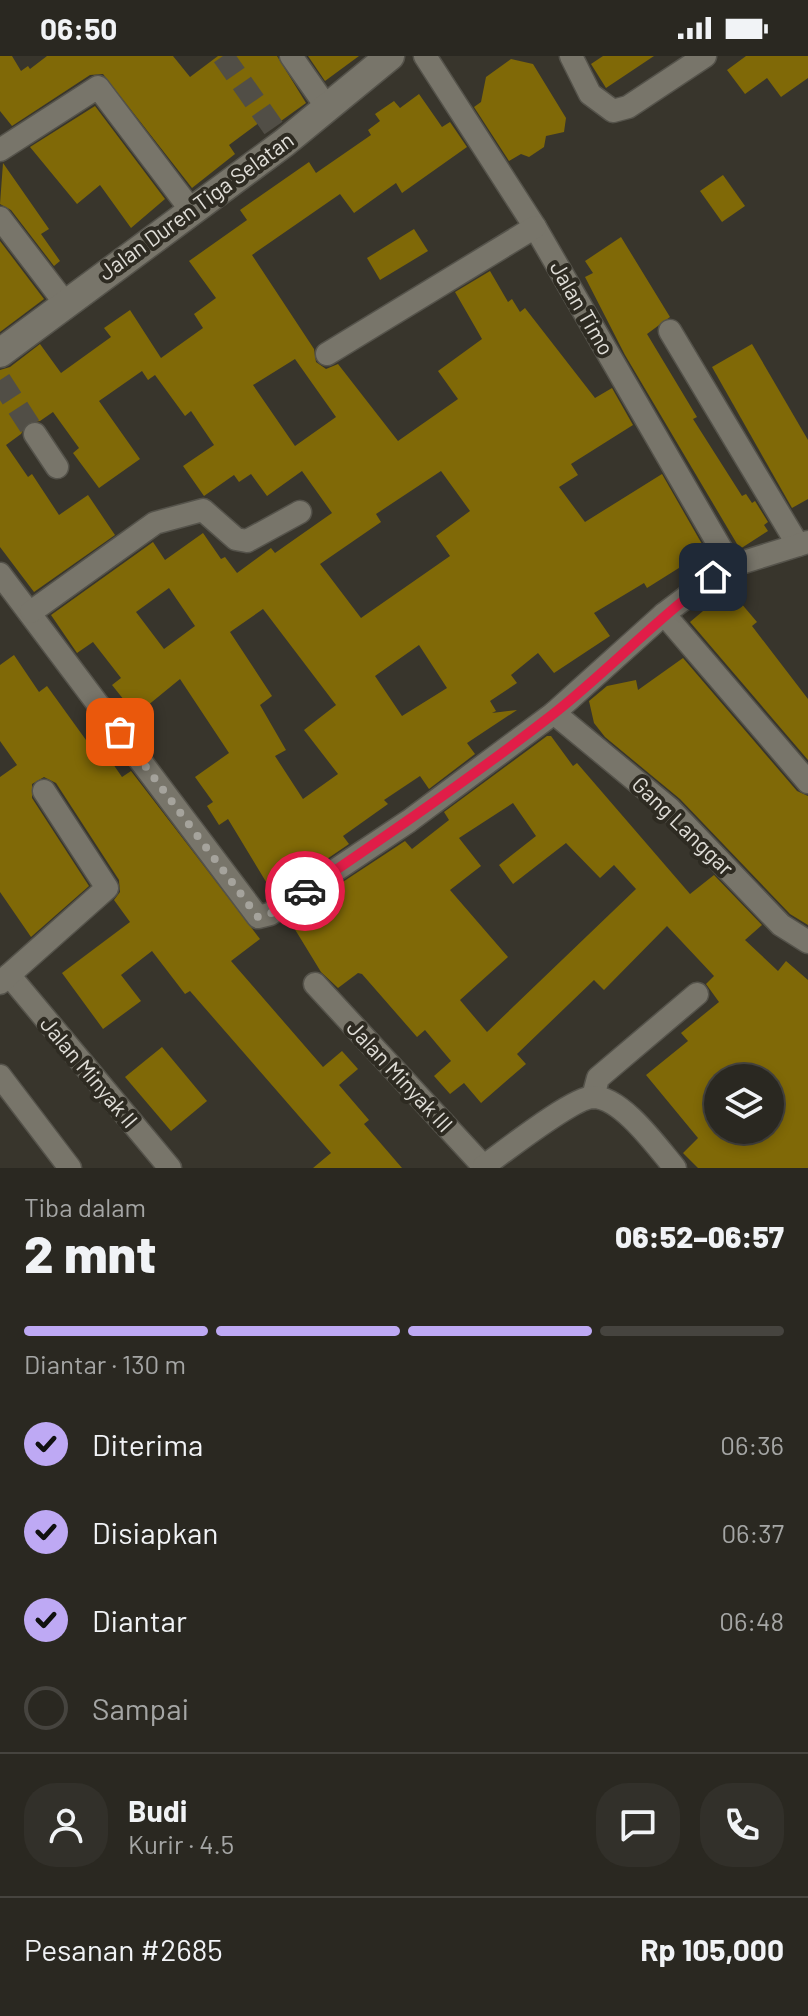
<!DOCTYPE html>
<html lang="id">
<head>
<meta charset="utf-8">
<style>
  :root { --surface:#2a2821; --page:#32302a; --text:#f1f3f6; --muted:#a5a6a5; --line:#46443f; --accent:#bea9f4 }
  body { margin:0; font-family:Barlow,sans-serif; background:var(--page); color:var(--text); height:100vh; display:flex; flex-direction:column; font-size:30px; white-space:nowrap }
  * { box-sizing:border-box; margin:0 }
  p { font-size:26px; color:var(--muted) }
  .icon { flex:none; width:44px; height:44px; fill:none; stroke:currentColor; stroke-width:2; stroke-linecap:round; stroke-linejoin:round }
  .map { position:relative; height:1112px; overflow:hidden }
  .details { display:flex; flex-direction:column; background:var(--surface); flex:1 }
  .details>* { flex:none }
  .controls { position:absolute; left:704px; top:1008px; display:grid; gap:16px }
  .controls a { display:grid; place-items:center; width:80px; height:80px; border-radius:50%; background:var(--surface); box-shadow:0 4px 12px #0003,0 0 0 2px var(--line); font-size:40px }
  .pin { position:absolute; display:grid; place-items:center; width:68px; height:68px; color:#fff; margin:-34px; border-radius:16px; box-shadow:0 4px 12px #0006 }
  .courier { position:absolute; display:grid; place-items:center; width:80px; height:80px; margin:-40px; border:6px solid #e11d48; border-radius:50%; background:#fff; color:#222; box-shadow:0 2px 10px #0007 }
  .summary em { font-style:normal; font-weight:800 }
  .summary div { display:flex; flex-direction:column-reverse }
  .summary { display:flex; align-items:center; justify-content:space-between; height:136px; padding:0 24px }
  h1 { font-size:52px; font-weight:800; line-height:60px }
  .bar { display:grid; grid-template-columns:repeat(4,1fr); gap:12px 8px; align-content:center; height:96px; padding:0 24px }
  .bar i { height:10px; border-radius:6px; background:var(--line) }
  .bar .current { background:var(--accent) }
  .bar p { grid-column:span 4 }
  .line { display:flex; align-items:center; gap:20px; padding:0 24px; border-top:2px solid var(--line) }
  .line div { flex:1 }
  .round { display:grid; place-items:center; flex:none; width:84px; height:84px; border-radius:32px; background:var(--page) }
  ol { padding:0 24px; list-style:none }
  li { display:flex; align-items:center; gap:24px; height:88px }
  li p { margin-inline-start:auto }
  li .icon { padding:8px; border-radius:50%; background:var(--accent); color:#111; stroke-width:4 }
  li:last-child { color:var(--muted) }
  li i { width:44px; height:44px; border:4px solid var(--line); border-radius:50% }
  .status { display:flex; justify-content:space-between; align-items:center; height:56px; padding:0 40px; background:var(--surface); direction:ltr }
  .status svg { height:22px; fill:currentColor }
  .map>svg:first-child { display:block }
  .building { fill:#806907; fill-rule:evenodd }
  .lines { fill:none; stroke-linecap:round; stroke-linejoin:round }
  .minor-tunnel { stroke:#514e46; stroke-width:22; stroke-dasharray:22 11; stroke-linecap:butt }
  .minor-casing { stroke:#55534b; stroke-width:25 }
  .tertiary-casing { stroke:#55534b; stroke-width:31 }
  .minor { stroke:#78756a; stroke-width:22 }
  .tertiary { stroke:#78756a; stroke-width:28 }
  .done { stroke:#a5a39c; stroke-width:8; stroke-dasharray:0 14.4 }
  .route { stroke:#e11d48; stroke-width:10 }
  .labels { text-anchor:middle; stroke-width:8; stroke-linejoin:round; paint-order:stroke }
  .street-label { font-size:22px; fill:#e0ded8; stroke:#2e2b22 }
</style>
</head>
<body>
<div class="status"><b>06:50</b><svg viewBox="0 0 49 12"><path d="M0 12V9h3v3zM5 12V6h3v6zM10 12V3h3v9zM15 12V0h3v12zM26 1h20v11H26zM47 4h2v5h-2z"/></svg></div>
<div class="map">
<svg width="808" height="1112" viewBox="0 0 808 1112">
  <rect width="100%" height="100%" fill="#38352c"/>
  <g class="building">
    <polygon points="0,0 12,0 21,15 28,10 30,13 47,0 173,0 190,21 218,0 277,0 306,47 274,70 268,60 229,89 235,98 192,132 103,18 90,19 12,70 0,55"/>
    <polygon points="308,0 359,0 325,25"/>
    <polygon points="603,0 654,0 606,32 591,8"/>
    <polygon points="746,0 808,0 808,22 781,41 767,22 745,38 727,14"/>
    <polygon points="511,3 533,8 566,62 564,76 546,80 544,91 529,101 521,98 509,105 474,51 481,46 486,21"/>
    <path d="M419 38 442 71 450 66 467 91 402 137 396 127 354 157 340 138 252 199 314 293 316 306 326 313 338 308 398 385 458 343 438 315 482 283 455 236 490 215 508 246 512 243 520 256 525 252 595 342 612 332 633 369 571 408 578 419 559 431 585 466 662 418 706 495 647 532 644 527 594 557 610 580 554 617 538 597 511 619 517 627 490 645 496 655 492 657 517 654 467 687 475 698 429 733 420 720 384 744 388 748 343 780 349 788 274 839 228 763 219 769 207 750 213 746 195 721 229 697 180 623 136 659 112 629 121 622 93 586 77 597 51 559 153 486 165 504 203 477 221 503 225 501 237 517 271 492 275 497 332 457 302 415 267 440 251 418 239 426 234 419 204 440 183 410 214 389 191 355 185 360 155 319 148 324 142 315 99 345 140 403 99 432 73 397 79 392 53 356 40 365 27 367 21 378 6 389 28 421 32 418 59 459 88 439 115 479 34 536 0 491V314L10 311 40 288 61 317 111 281 104 272 130 254 161 302 203 272 194 258 216 242 189 205 247 164 240 154 309 106 316 117 371 79 368 74 380 65 375 58 394 45 400 52ZM295 303 336 361 295 390 253 329ZM441 415 470 455 436 480 450 500 361 562 320 508 381 466 376 458ZM169 532 195 570 164 593 136 556ZM263 553 336 649 304 674 338 718 303 743 275 700 286 694 260 649 272 640 230 576ZM419 589 447 632 402 660 375 620Z"/>
    <polygon points="95,50 165,143 131,172 100,129 77,148 30,91"/>
    <polygon points="3,107 49,173 41,178 60,205 54,210 11,154 0,148"/>
    <polygon points="723,119 745,150 722,166 700,135"/>
    <polygon points="414,173 428,195 380,224 367,202"/>
    <polygon points="621,181 670,261 647,278 697,361 693,363 742,440 746,438 752,447 755,445 768,466 764,469 768,475 740,493 625,299 585,221 593,217 585,205"/>
    <polygon points="0,185 44,243 0,276"/>
    <polygon points="752,288 808,384 808,443 792,452 712,311"/>
    <polygon points="729,533 757,566 752,570 808,643 808,704 690,566"/>
    <polygon points="14,599 39,636 47,630 86,684 93,679 122,721 131,715 260,883 231,905 323,1011 342,995 358,1013 339,1029 369,1064 364,1068 402,1112 313,1112 331,1097 190,935 185,938 152,895 121,919 141,945 103,973 62,917 130,866 114,844 120,836 119,824 56,727 44,721 32,728 32,742 89,830 31,881 0,836 0,721 17,709 0,685 0,609"/>
    <polygon points="683,602 797,735 808,740 808,869 790,858 680,743 605,681 594,667 589,645 607,630 636,624 638,634"/>
    <path d="M547 680H551L573 710 577 707 690 838 714 819 762 869 745 884 778 915 786 905 808 924V1112H698L683 1097 698 1082 646 1019 688 985 681 977 719 946 706 928 714 920 667 870 604 934 594 924 517 998 526 1008 481 1047 464 1027 450 1038 434 1020 451 1005 425 974 417 981 362 918 358 917 338 932 321 916 288 862 405 785 412 793 449 764 444 756ZM513 747 536 780 499 809 513 828 566 787 600 822 614 809 636 833 487 976 460 944 508 901 450 834 481 810 459 782ZM718 1022H770V1074H718Z"/>
    <polygon points="162,991 207,1045 171,1075 125,1021"/>
  </g>
  <g class="lines">
    <g class="minor-tunnel">
      <polyline points="223,0 284,87"/>
      <polyline points="0,324 35,378"/>
    </g>
    <defs>
      <g id="minor">
        <polyline points="291,0 328,53"/>
        <polyline points="425,0 535,171 731,510"/>
        <polyline points="571,0 590,38 613,55 628,51 705,0"/>
        <polyline points="0,94 98,31 191,154"/>
        <polyline points="0,162 65,247"/>
        <polyline points="670,275 798,489"/>
        <polyline points="327,298 535,171"/>
        <polyline points="35,378 57,411"/>
        <polyline points="0,518 258,861 270,858 409,765 554,657 664,558 713,521 731,510 808,486"/>
        <polyline points="31,556 155,467 203,454 236,483 247,485 300,456"/>
        <polyline points="664,558 808,726"/>
        <polyline points="554,657 670,753 781,869 808,886"/>
        <polyline points="9,919 170,1112"/>
        <polyline points="0,927 107,832 44,735"/>
        <polyline points="315,928 485,1112"/>
        <polyline points="0,1020 70,1112"/>
        <polyline points="593,1041 598,1022 697,938"/>
        <path d="M484 1110C504 1096 572 1042 593 1041 622 1041 658 1092 675 1112"/>
      </g>
      <polyline id="tertiary" points="0,297 284,87 390,0"/>
    </defs>
    <use href="#minor" class="minor-casing"/>
    <use href="#tertiary" class="tertiary-casing"/>
    <use href="#minor" class="minor"/>
    <use href="#tertiary" class="tertiary"/>
  </g>
  <g class="lines">
    <polyline class="done" points="120,676 258,861 270,858 305,835"/>
    <path class="route" d="M305 835C389 778 472 721 552 659 608 615 656 563 713 521"/>
  </g>
  <g class="labels">
    <g class="street-label">
      <text transform="translate(196 150) rotate(-36)" y="8">Jalan Duren Tiga Selatan</text>
      <text transform="translate(582 252) rotate(60)" y="8">Jalan Timo</text>
      <text transform="translate(683 770) rotate(44)" y="8">Gang Langgar</text>
      <text transform="translate(89 1016) rotate(50)" y="8">Jalan Minyak II</text>
      <text transform="translate(400 1020) rotate(47)" y="8">Jalan Minyak III</text>
    </g>
  </g>
</svg>
<div class="controls">
<a><svg class="icon" aria-label="layers" viewBox="0 0 24 24"><path d="M12 4l9 5-9 5-9-5zM3 14l9 5 9-5"/></svg></a>
</div>
<div class="pin" style="left:120px;top:676px;background:#ea580c"><svg class="icon" aria-label="bag" viewBox="0 0 24 24"><path d="M5 8h14l-1 12H6zM9 8a3 3 0 0 1 6 0"/></svg></div>
<div class="pin" style="left:713px;top:521px;background:#1f2937"><svg class="icon" aria-label="home" viewBox="0 0 24 24"><path d="M3 11l9-7 9 7M6 9v11h12V9"/></svg></div>
<div class="courier" style="left:305px;top:835px"><svg class="icon" aria-label="car" viewBox="0 0 24 24"><path d="M5 17H2v-5l4-1 3-4h7l3 4 3 1v5h-3M9 17h6M6 11h13"/><circle cx="7" cy="17" r="2"/><circle cx="17" cy="17" r="2"/></svg></div>
</div>
<section class="details">
<div class="summary"><div><h1>2 mnt</h1><p>Tiba dalam</p></div><em>06:52–06:57</em></div>
<div class="bar"><i class="current"></i><i class="current"></i><i class="current"></i><i></i><p>Diantar · 130 m</p></div>
<ol>
<li><svg class="icon" aria-label="check" viewBox="0 0 24 24"><path d="M5 12l5 5 9-10"/></svg>Diterima<p>06:36</p></li>
<li><svg class="icon" aria-label="check" viewBox="0 0 24 24"><path d="M5 12l5 5 9-10"/></svg>Disiapkan<p>06:37</p></li>
<li><svg class="icon" aria-label="check" viewBox="0 0 24 24"><path d="M5 12l5 5 9-10"/></svg>Diantar<p>06:48</p></li>
<li><i></i>Sampai</li>
</ol>
<div class="line" style="height:144px"><a class="round"><svg class="icon" aria-label="person" viewBox="0 0 24 24"><circle cx="12" cy="8" r="4"/><path d="M4 21q1-7 8-7t8 7"/></svg></a><div><b>Budi</b><p>Kurir · 4.5</p></div><a class="round"><svg class="icon" aria-label="chat" viewBox="0 0 24 24"><path d="M4 5h16v11H9l-5 4z"/></svg></a><a class="round"><svg class="icon" aria-label="phone" viewBox="0 0 24 24"><path d="M5 4h4l2 5-3 2q2 4 5 5l2-3 5 2v4C11 20 4 13 5 4z"/></svg></a></div>
<div class="line" style="height:104px"><div>Pesanan #2685</div><b>Rp 105,000</b></div>
</section>
</body>
</html>
